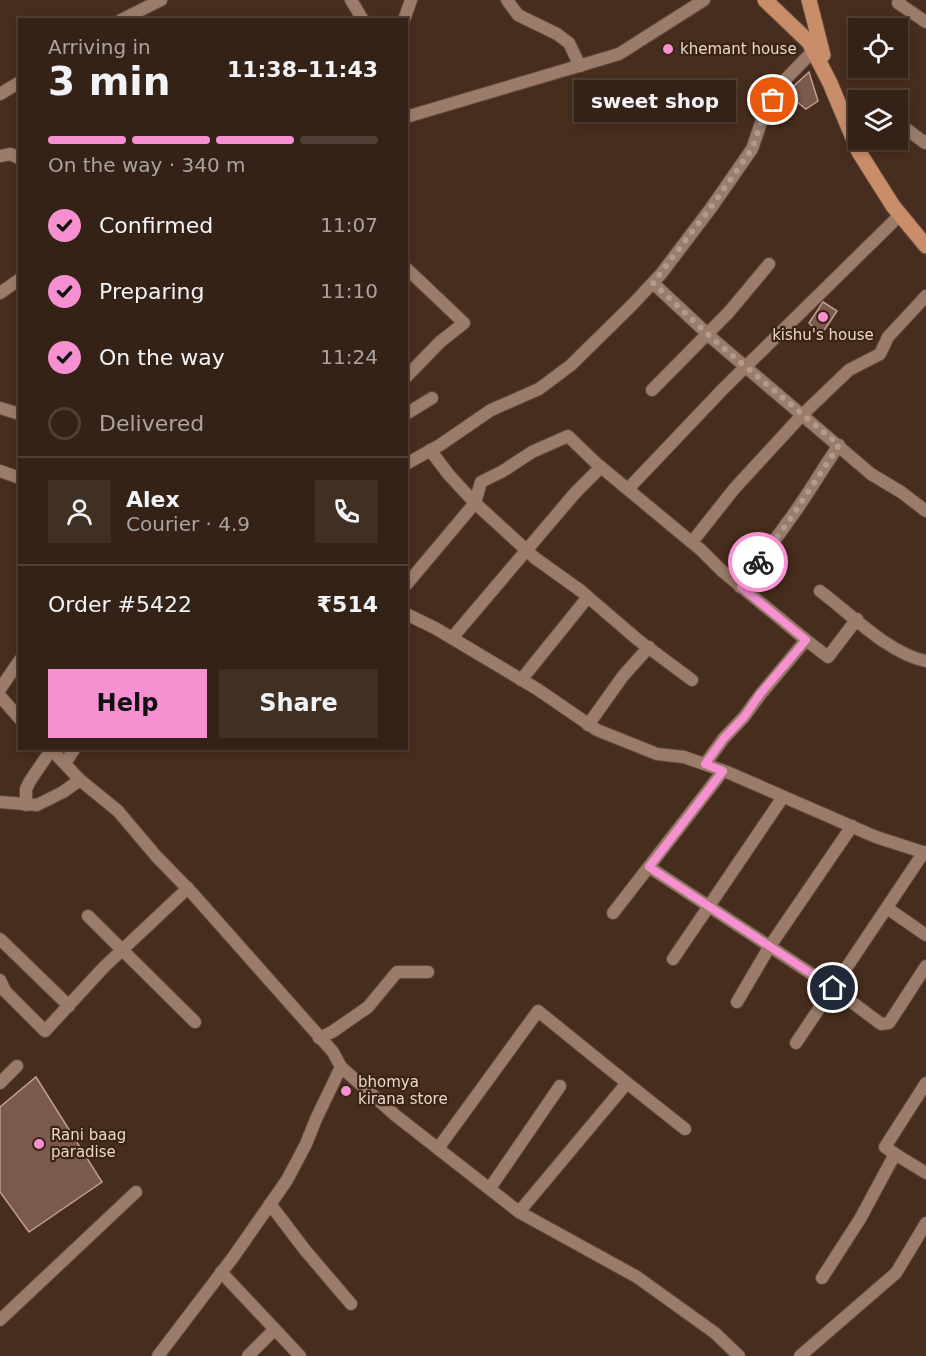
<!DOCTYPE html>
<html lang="en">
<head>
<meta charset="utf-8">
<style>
  :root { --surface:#352216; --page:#402f23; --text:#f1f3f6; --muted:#aaa4a1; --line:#4f3f35; --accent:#f690d0 }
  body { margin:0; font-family:"DejaVu Sans",sans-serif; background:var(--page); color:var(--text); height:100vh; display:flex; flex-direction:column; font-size:22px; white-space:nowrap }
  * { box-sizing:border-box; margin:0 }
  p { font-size:20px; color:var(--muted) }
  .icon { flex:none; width:33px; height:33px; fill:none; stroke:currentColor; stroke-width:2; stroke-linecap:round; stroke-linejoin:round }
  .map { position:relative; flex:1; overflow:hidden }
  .side { position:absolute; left:18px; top:18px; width:390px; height:732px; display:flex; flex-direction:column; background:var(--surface); border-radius:0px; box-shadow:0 3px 9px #0003,0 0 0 2px var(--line) }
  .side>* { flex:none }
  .fabs { position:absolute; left:848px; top:18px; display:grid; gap:12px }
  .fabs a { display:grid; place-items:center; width:60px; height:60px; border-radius:0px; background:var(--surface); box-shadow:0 3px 9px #0003,0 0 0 2px var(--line); font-size:30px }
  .pin { position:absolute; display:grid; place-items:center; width:51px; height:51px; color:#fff; margin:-26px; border:3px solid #fff; border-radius:50%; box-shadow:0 2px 6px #0007 }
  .courier { position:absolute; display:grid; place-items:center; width:60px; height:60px; margin:-30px; border:4px solid #f690d0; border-radius:50%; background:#fff; color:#222; box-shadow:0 2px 8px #0007 }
  .bubble { position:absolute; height:42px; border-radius:0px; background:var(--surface); box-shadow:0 3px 9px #0003,0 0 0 2px var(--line); font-size:20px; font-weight:600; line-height:42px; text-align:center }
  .headline em { font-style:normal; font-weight:600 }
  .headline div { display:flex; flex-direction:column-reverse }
  .headline { display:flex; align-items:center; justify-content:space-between; height:102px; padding:0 30px }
  h1 { font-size:39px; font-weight:600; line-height:45px }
  .bar { display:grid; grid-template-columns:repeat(4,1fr); gap:9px 6px; align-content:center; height:72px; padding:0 30px }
  .bar i { height:8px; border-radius:4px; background:var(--line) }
  .bar .current { background:var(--accent) }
  .bar p { grid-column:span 4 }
  .line { display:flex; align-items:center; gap:15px; padding:0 30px; border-top:2px solid var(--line) }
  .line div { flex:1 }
  .round { display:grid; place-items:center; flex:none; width:63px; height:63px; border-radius:0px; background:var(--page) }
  ol { padding:0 30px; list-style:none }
  li { display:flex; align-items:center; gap:18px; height:66px }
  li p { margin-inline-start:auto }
  li .icon { padding:6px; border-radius:50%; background:var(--accent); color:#111; stroke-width:4 }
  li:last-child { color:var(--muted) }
  li i { width:33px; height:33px; border:3px solid var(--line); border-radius:50% }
  .action { display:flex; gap:12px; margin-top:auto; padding:12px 30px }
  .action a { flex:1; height:69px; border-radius:0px; background:var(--accent); color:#111; font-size:24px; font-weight:600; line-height:69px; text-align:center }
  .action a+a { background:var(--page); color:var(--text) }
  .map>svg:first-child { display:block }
  .building { fill:#7a594e; stroke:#c29d91; stroke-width:1.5 }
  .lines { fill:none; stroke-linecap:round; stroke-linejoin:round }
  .minor-casing { stroke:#614b3d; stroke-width:14 }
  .primary-casing { stroke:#614b3d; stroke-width:17 }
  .minor { stroke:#9b7c6a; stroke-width:12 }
  .primary { stroke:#ca8d69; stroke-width:15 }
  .done { stroke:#b09c8f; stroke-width:6; stroke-dasharray:0 10.8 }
  .route { stroke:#f690d0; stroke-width:8 }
  .poi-dot { fill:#f690d0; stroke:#3c2313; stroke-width:2 }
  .labels { text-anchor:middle; stroke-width:4.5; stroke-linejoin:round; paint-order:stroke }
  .poi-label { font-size:15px; fill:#e8d7cd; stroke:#3c2313; text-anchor:start }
</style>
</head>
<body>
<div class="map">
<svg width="926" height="1356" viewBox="0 0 926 1356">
  <rect width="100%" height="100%" fill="#472d1d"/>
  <g class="building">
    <polygon points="809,72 818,101 806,109 786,93"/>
    <polygon points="823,302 837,311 821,335 809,323"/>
    <polygon points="36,1077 102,1182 29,1232 0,1192 0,1107"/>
  </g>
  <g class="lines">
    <defs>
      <g id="minor">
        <polyline points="351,0 363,20"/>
        <polyline points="507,0 518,15 557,34 569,43 580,66"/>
        <polyline points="900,0 898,3 926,22"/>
        <polyline points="121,20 161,0"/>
        <polyline points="404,20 411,0"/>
        <polyline points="0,94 20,82"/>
        <polyline points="406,117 619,54 704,0"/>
        <polyline points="897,122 925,143 926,141"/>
        <polyline points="0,156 11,154 20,159"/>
        <polyline points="406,268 464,323 440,342 406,377"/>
        <polyline points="653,283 714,340 871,474 901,492 926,511"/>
        <polyline points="0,293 20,279"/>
        <polyline points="652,390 729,312 769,264"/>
        <polyline points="0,408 20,414"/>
        <polyline points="406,414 432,398"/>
        <polyline points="430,450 449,475 475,503 535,558 581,591 638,640 692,680"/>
        <polyline points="406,464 440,445 491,410 539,389 571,365 632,305 661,274 711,208 752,149 763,117 782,83 813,51"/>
        <polyline points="0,471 20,478"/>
        <polyline points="628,489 723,389 900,215"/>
        <polyline points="692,542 734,489 802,415 849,370 880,354 888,337 926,296"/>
        <polyline points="406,585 475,503 481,482 503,471 532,452 568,436 596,463 701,550 721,570 806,640 760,695 744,717 724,738 705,764"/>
        <path d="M740 587C754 565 772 545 787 523 806 498 821 471 839 445"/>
        <path d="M820 591C851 614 889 654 926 661"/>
        <polyline points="406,614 435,628 537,689 597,730 657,754 684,757 727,772 876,837 926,853"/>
        <polyline points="452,638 575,493 601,467"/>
        <polyline points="806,640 828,657 857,619"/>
        <polyline points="521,680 588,597"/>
        <polyline points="0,689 20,660"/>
        <polyline points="0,696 20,719"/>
        <polyline points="588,725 623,676 649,647"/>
        <polyline points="50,748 80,780 118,811 156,856 193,894 333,1052 341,1067 316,1119 306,1144 287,1180 234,1256 158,1356"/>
        <polyline points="65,763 75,748"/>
        <polyline points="0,802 37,805 63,792 80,780"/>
        <polyline points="26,805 26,789 30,781 51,750"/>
        <polyline points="649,867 833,988 881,1024 889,1023 926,966"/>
        <polyline points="887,908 926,935"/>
        <polyline points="613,913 723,771"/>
        <polyline points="88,916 195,1022"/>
        <polyline points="0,939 69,1006"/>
        <polyline points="673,959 783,797"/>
        <polyline points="0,980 5,991 45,1031 104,967 188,888"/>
        <polyline points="737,1002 770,946 852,826"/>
        <polyline points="319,1038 332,1032 368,1007 397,972 428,972"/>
        <polyline points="796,1043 924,852"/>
        <polyline points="341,1067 395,1115 519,1212 637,1277 715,1333 739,1356"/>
        <polyline points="0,1083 17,1066"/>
        <polyline points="627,1083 685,1129"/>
        <polyline points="439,1147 538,1011 627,1083 519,1212"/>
        <polyline points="895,1154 885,1147 926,1083"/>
        <polyline points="490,1188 560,1086"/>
        <polyline points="270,1204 305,1250 351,1304"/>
        <polyline points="221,1272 300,1356"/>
        <polyline points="822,1278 860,1219 895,1154 926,1173"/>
        <polyline points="0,1320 136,1192"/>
        <polyline points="248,1356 274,1330"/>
        <polyline points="800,1356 896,1273 926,1223"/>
      </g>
      <g id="primary">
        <polyline points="765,0 809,42 830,83 859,152 893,206 926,246"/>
        <polyline points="809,0 823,55"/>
      </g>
    </defs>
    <use href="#minor" class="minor-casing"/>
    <use href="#primary" class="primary-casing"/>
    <use href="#minor" class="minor"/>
    <use href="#primary" class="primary"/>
  </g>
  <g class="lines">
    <polyline class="done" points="758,562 789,521 839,445 714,340 653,283 711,207 752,149 763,117 773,100"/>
    <polyline class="route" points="758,562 741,587 806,640 760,694 744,717 724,738 705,764 723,771 649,867 833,988"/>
  </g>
  <g class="poi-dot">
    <circle cx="668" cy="49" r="6"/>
    <circle cx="823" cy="317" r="6"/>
    <circle cx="346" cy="1091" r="6"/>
    <circle cx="39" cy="1144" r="6"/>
  </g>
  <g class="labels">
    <g class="poi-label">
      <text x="680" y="54">khemant house</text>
      <text x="823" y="340" text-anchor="middle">kishu's house</text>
      <text x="358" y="1087">bhomya<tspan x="358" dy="17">kirana store</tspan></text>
      <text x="51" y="1140">Rani baag<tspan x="51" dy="17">paradise</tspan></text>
    </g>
  </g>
</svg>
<div class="fabs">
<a><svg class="icon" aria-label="locate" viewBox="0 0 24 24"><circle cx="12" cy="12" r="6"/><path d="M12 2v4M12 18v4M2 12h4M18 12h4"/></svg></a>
<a><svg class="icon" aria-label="layers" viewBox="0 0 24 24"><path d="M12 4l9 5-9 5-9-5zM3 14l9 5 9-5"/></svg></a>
</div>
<div class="pin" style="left:773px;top:100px;background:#ea580c"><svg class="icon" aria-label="bag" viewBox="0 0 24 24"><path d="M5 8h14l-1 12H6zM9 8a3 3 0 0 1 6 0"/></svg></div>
<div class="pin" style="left:833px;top:988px;background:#1f2937"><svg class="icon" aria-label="home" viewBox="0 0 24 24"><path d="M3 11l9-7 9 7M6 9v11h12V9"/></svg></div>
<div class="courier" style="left:758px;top:562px"><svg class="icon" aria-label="bike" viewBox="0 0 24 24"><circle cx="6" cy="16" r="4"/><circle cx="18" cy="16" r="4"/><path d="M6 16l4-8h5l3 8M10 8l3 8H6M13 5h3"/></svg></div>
<div class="bubble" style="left:574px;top:80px;width:162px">sweet shop</div>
<section class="side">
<div class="headline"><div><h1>3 min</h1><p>Arriving in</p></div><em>11:38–11:43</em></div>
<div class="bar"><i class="current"></i><i class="current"></i><i class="current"></i><i></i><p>On the way · 340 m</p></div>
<ol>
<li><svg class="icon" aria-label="check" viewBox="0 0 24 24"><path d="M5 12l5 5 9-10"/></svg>Confirmed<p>11:07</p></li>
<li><svg class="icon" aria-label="check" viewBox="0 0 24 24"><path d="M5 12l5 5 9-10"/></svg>Preparing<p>11:10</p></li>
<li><svg class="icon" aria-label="check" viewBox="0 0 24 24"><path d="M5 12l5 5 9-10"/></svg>On the way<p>11:24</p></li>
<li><i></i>Delivered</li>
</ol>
<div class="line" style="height:108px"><a class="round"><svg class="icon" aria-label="person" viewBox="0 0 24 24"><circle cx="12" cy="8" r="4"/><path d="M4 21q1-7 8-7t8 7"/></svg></a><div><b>Alex</b><p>Courier · 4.9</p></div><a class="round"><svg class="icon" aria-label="phone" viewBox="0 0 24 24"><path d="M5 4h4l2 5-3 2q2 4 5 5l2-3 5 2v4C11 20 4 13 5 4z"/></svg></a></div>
<div class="line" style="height:78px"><div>Order #5422</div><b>₹514</b></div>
<div class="action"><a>Help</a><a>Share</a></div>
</section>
</div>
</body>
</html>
